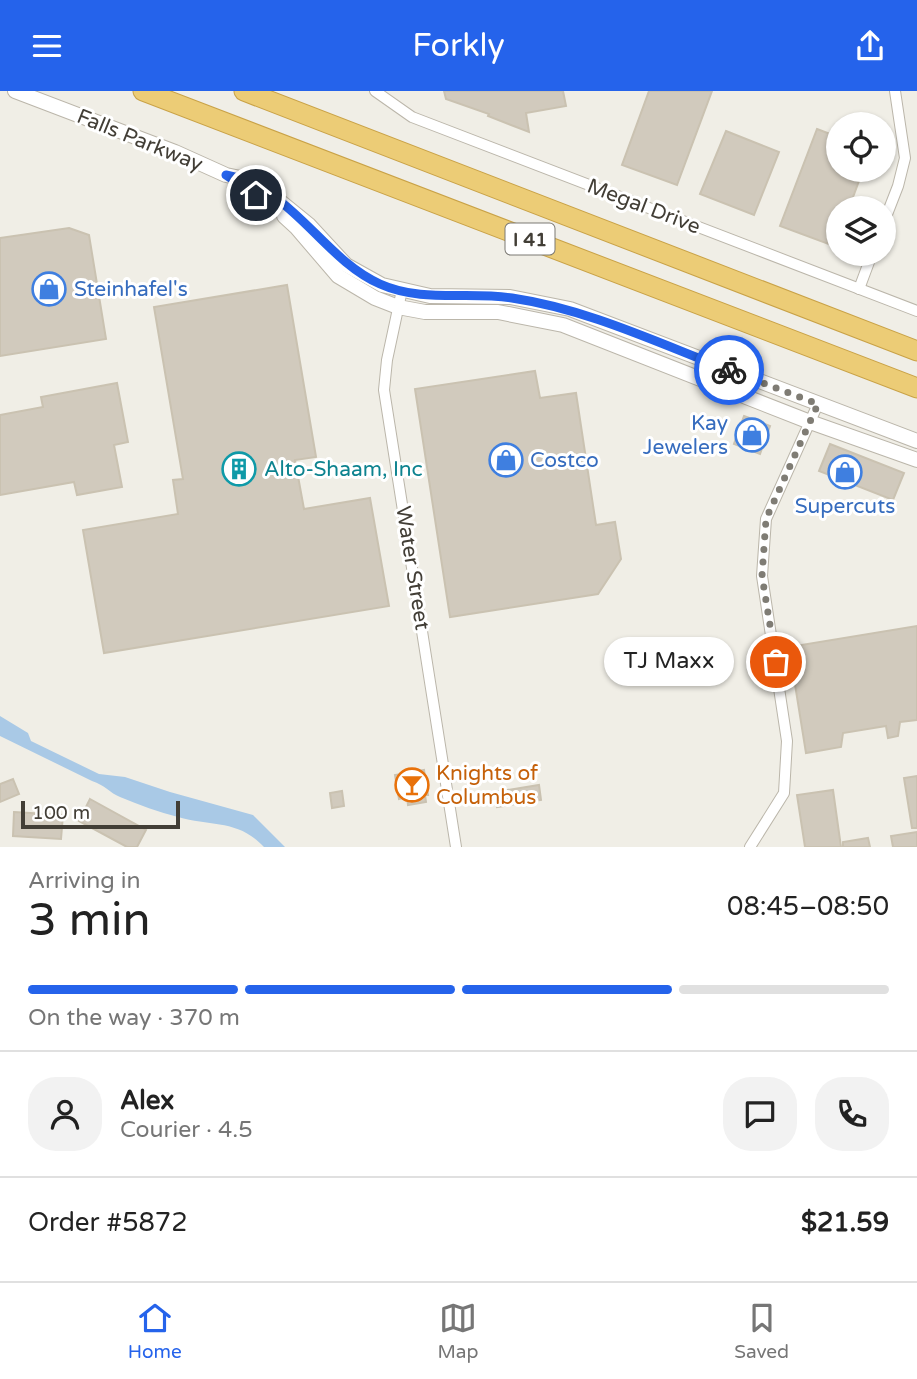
<!DOCTYPE html>
<html lang="en">
<head>
<meta charset="utf-8">
<style>
  :root { --surface:#fff; --page:#f2f2f2; --text:#222; --muted:#767676; --line:#e0e0e0; --accent:#2563eb }
  body { margin:0; font-family:"Varela Round",sans-serif; background:var(--page); color:var(--text); height:100vh; display:flex; flex-direction:column; font-size:26px; white-space:nowrap }
  * { box-sizing:border-box; margin:0 }
  p { font-size:23px; color:var(--muted) }
  .icon { flex:none; width:38px; height:38px; fill:none; stroke:currentColor; stroke-width:2; stroke-linecap:round; stroke-linejoin:round }
  .map { position:relative; height:756px; overflow:hidden }
  .details { display:flex; flex-direction:column; background:var(--surface); flex:1 }
  .details>* { flex:none }
  .fabs { position:absolute; left:826px; top:21px; display:grid; gap:14px }
  .fabs a { display:grid; place-items:center; width:70px; height:70px; border-radius:50%; background:var(--surface); box-shadow:0 2px 5px #0004; font-size:35px }
  .scale { position:absolute; left:21px; bottom:18px; width:159px; box-sizing:border-box; padding-left:7px; border:4px solid #423e36; border-top:0; font-size:19px; line-height:24px; white-space:nowrap; color:#423e36; -webkit-text-stroke:5px #fff; paint-order:stroke }
  .pin { position:absolute; display:grid; place-items:center; width:60px; height:60px; color:#fff; margin:-30px; border:4px solid #fff; border-radius:50%; box-shadow:0 2px 7px #0007 }
  .courier { position:absolute; display:grid; place-items:center; width:70px; height:70px; margin:-35px; border:5px solid #2563eb; border-radius:50%; background:#fff; color:#222; box-shadow:0 2px 9px #0007 }
  .bubble { position:absolute; height:49px; border-radius:24px; background:var(--surface); box-shadow:0 2px 5px #0004; font-size:23px; font-weight:600; line-height:49px; text-align:center }
  .overview em { font-style:normal; font-weight:600 }
  .overview div { display:flex; flex-direction:column-reverse }
  .overview { display:flex; align-items:center; justify-content:space-between; height:119px; padding:0 28px }
  h1 { font-size:46px; font-weight:600; line-height:52px }
  .bar { display:grid; grid-template-columns:repeat(4,1fr); gap:10px 7px; align-content:center; height:84px; padding:0 28px }
  .bar i { height:9px; border-radius:5px; background:var(--line) }
  .bar .on { background:var(--accent) }
  .bar p { grid-column:span 4 }
  .line { display:flex; align-items:center; gap:18px; padding:0 28px; border-top:2px solid var(--line) }
  .line div { flex:1 }
  .round { display:grid; place-items:center; flex:none; width:74px; height:74px; border-radius:28px; background:var(--page) }
  header { display:flex; justify-content:space-between; align-items:center; height:91px; padding:0 28px; background:var(--accent); color:#fff; font-size:32px; font-weight:600 }
  .tabs { display:flex; justify-content:space-around; align-items:center; height:98px; border-top:2px solid var(--line); background:var(--surface); font-size:19px; color:var(--muted) }
  .tabs a { display:grid; justify-items:center; gap:4px }
  .tabs .on { color:var(--accent) }
  .map>svg:first-child { display:block }
  .water { fill:#a9c9e6 }
  .building { fill:#d1cabd; stroke:#cac2b1; stroke-width:2 }
  .lines { fill:none; stroke-linecap:round; stroke-linejoin:round }
  .minor-casing { stroke:#bbb6aa; stroke-width:12 }
  .tertiary-casing { stroke:#bbb6aa; stroke-width:16 }
  .motorway-casing { stroke:#c9a247; stroke-width:21 }
  .minor { stroke:#fff; stroke-width:10 }
  .tertiary { stroke:#fff; stroke-width:14 }
  .motorway { stroke:#eccc76; stroke-width:19 }
  .done { stroke:#7f7c74; stroke-width:7; stroke-dasharray:0 12.6 }
  .route { stroke:#2563eb; stroke-width:9 }
  .labels { text-anchor:middle; stroke-width:6; stroke-linejoin:round; paint-order:stroke }
  .shield { fill:#fff; stroke:#7b7872; stroke-width:2 }
  .shield-label { font-size:19px; font-weight:bold; fill:#423e36 }
  .street-label { font-size:21px; fill:#423e36; stroke:#fff }
  .shop-label { font-size:21px; fill:#366cbe; stroke:#fff; text-anchor:start }
  .culture-label { font-size:21px; fill:#0d838f; stroke:#fff; text-anchor:start }
  .food-label { font-size:21px; fill:#c56008; stroke:#fff; text-anchor:start }
</style>
</head>
<body>
<header><svg class="icon" aria-label="menu" viewBox="0 0 24 24"><path d="M4 6h16M4 12h16M4 18h16"/></svg>Forkly<svg class="icon" aria-label="share" viewBox="0 0 24 24"><path d="M12 15V3M7 8l5-5 5 5M5 13v7h14v-7"/></svg></header>
<div class="map">
<svg width="917" height="756" viewBox="0 0 917 756">
  <rect width="100%" height="100%" fill="#f0eee6"/>
  <path class="water" d="M0 625 28 642 31 650 99 683 125 686 170 701 253 724 285 756H264C238 728 212 736 178 726 159 721 139 714 120 706 110 702 105 694 92 690L0 645Z"/>
  <g class="building">
    <polygon points="444,0 563,0 566,15 526,22 529,41 488,25 489,23 446,8"/>
    <polygon points="649,0 712,0 677,94 622,74"/>
    <polygon points="817,38 838,46 838,79 863,79 849,117 838,117 838,144 834,155 780,135"/>
    <polygon points="726,40 779,61 754,124 700,103"/>
    <polygon points="69,137 89,144 106,248 0,265 0,147"/>
    <polygon points="287,194 316,366 295,369 304,418 370,407 389,515 104,562 83,439 178,423 173,389 183,388 154,216"/>
    <polygon points="535,280 540,307 576,302 596,434 615,431 621,468 598,503 450,526 415,298"/>
    <polygon points="117,292 128,351 114,354 122,396 77,404 74,391 0,404 0,324 43,316 41,306"/>
    <polygon points="744,325 770,335 760,363 734,353"/>
    <polygon points="830,353 904,382 893,409 819,380"/>
    <polygon points="917,535 917,629 900,631 898,645 888,647 886,635 843,642 841,656 806,662 789,556"/>
    <polygon points="424,679 428,704 425,704 426,711 408,714 407,706 399,708 395,684"/>
    <polygon points="917,685 917,737 912,737 904,687"/>
    <polygon points="13,688 19,703 0,711 0,693"/>
    <polygon points="539,694 541,709 497,716 495,701"/>
    <polygon points="833,699 841,756 805,756 797,704"/>
    <polygon points="342,700 344,715 332,717 330,702"/>
    <polygon points="90,708 146,739 137,756 127,756 79,730"/>
    <polygon points="14,721 63,724 61,748 13,745"/>
    <polygon points="917,741 917,756 893,756 891,745"/>
    <polygon points="868,747 870,756 843,756 843,751"/>
  </g>
  <g class="lines">
    <defs>
      <g id="minor">
        <polyline points="375,0 412,26 917,220"/>
        <polyline points="884,131 898,95 905,67 895,0"/>
        <polyline points="859,198 872,163"/>
        <polyline points="402,199 387,269 384,299 456,756"/>
        <polyline points="750,756 784,702 787,650 762,485 766,428 818,313"/>
      </g>
      <g id="tertiary">
        <polyline points="15,0 175,61 226,84 245,88 277,108 309,134 346,174 382,194 430,205 510,206 570,218 917,350"/>
        <polyline points="284,125 296,136 338,185 375,207 398,216 425,221 498,221 563,234 810,331 917,369"/>
      </g>
      <g id="motorway">
        <polyline points="143,0 917,297"/>
        <polyline points="244,0 917,260"/>
      </g>
    </defs>
    <use href="#minor" class="minor-casing"/>
    <use href="#tertiary" class="tertiary-casing"/>
    <use href="#motorway" class="motorway-casing"/>
    <use href="#minor" class="minor"/>
    <use href="#tertiary" class="tertiary"/>
    <use href="#motorway" class="motorway"/>
  </g>
  <g class="lines">
    <polyline class="done" points="729,279 818,313 766,428 762,485 776,571"/>
    <path class="route" d="M256 104 226 84C294 98 322 167 380 193 422 212 469 200 512 207 587 218 658 252 729 279"/>
  </g>
  <defs>
    <symbol id="shop-ring" viewBox="-11 -11 22 22"><circle r="9.5" fill="#fff" stroke="#3f7fe0" stroke-width="1.5"/><path d="M-5-2.5h2.3a2.7 3.5 0 0 1 5.4 0H5L5.5 6h-11ZM-1.5-2.5h3a1.5 2.3 0 0 0-3 0Z" fill="#3f7fe0"/></symbol>
    <symbol id="building-ring" viewBox="-11 -11 22 22"><circle r="9.5" fill="#fff" stroke="#0f9aa8" stroke-width="1.5"/><path d="M-4-6H4V6H1V3H-1V6H-4ZM-2.5-4.3h1.7v1.8h-1.7ZM.8-4.3h1.7v1.8H.8ZM-2.5-1h1.7V.8h-1.7ZM.8-1h1.7V.8H.8Z" fill="#0f9aa8"/></symbol>
    <symbol id="bar-ring" viewBox="-11 -11 22 22"><circle r="9.5" fill="#fff" stroke="#e8710a" stroke-width="1.5"/><path d="M-6-5H6L.8 .8V4.5H3.5V6h-7V4.5H-.8V.8Z" fill="#e8710a"/></symbol>
  </defs>
  <g fill-rule="evenodd">
    <use href="#shop-ring" x="30" y="179" width="38" height="38"/>
    <use href="#shop-ring" x="733" y="325" width="38" height="38"/>
    <use href="#shop-ring" x="487" y="350" width="38" height="38"/>
    <use href="#building-ring" x="220" y="359" width="38" height="38"/>
    <use href="#shop-ring" x="826" y="362" width="38" height="38"/>
    <use href="#bar-ring" x="393" y="675" width="38" height="38"/>
  </g>
  <g class="labels">
    <rect class="shield" x="505.5" y="132.5" width="49" height="31" rx="5"/>
    <g class="shield-label">
      <text x="530" y="155">I 41</text>
    </g>
    <g class="street-label">
      <text transform="translate(140 49) rotate(22)" y="7">Falls Parkway</text>
      <text transform="translate(644 115) rotate(21)" y="7">Megal Drive</text>
      <text transform="translate(413 477) rotate(81)" y="7">Water Street</text>
    </g>
    <g class="shop-label">
      <text x="74" y="205">Steinhafel's</text>
      <text x="728" y="339" text-anchor="end">Kay<tspan x="728" dy="24">Jewelers</tspan></text>
      <text x="530" y="376">Costco</text>
      <text x="845" y="422" text-anchor="middle">Supercuts</text>
    </g>
    <g class="culture-label">
      <text x="264" y="385">Alto-Shaam, Inc</text>
    </g>
    <g class="food-label">
      <text x="436" y="689">Knights of<tspan x="436" dy="24">Columbus</tspan></text>
    </g>
  </g>
</svg>
<div class="fabs">
<a><svg class="icon" aria-label="locate" viewBox="0 0 24 24"><circle cx="12" cy="12" r="6"/><path d="M12 2v4M12 18v4M2 12h4M18 12h4"/></svg></a>
<a><svg class="icon" aria-label="layers" viewBox="0 0 24 24"><path d="M12 4l9 5-9 5-9-5zM3 14l9 5 9-5"/></svg></a>
</div>
<div class="scale">100 m</div>
<div class="pin" style="left:776px;top:571px;background:#ea580c"><svg class="icon" aria-label="bag" viewBox="0 0 24 24"><path d="M5 8h14l-1 12H6zM9 8a3 3 0 0 1 6 0"/></svg></div>
<div class="pin" style="left:256px;top:104px;background:#1f2937"><svg class="icon" aria-label="home" viewBox="0 0 24 24"><path d="M3 11l9-7 9 7M6 9v11h12V9"/></svg></div>
<div class="courier" style="left:729px;top:279px"><svg class="icon" aria-label="bike" viewBox="0 0 24 24"><circle cx="6" cy="16" r="4"/><circle cx="18" cy="16" r="4"/><path d="M6 16l4-8h5l3 8M10 8l3 8H6M13 5h3"/></svg></div>
<div class="bubble" style="left:604px;top:546px;width:130px">TJ Maxx</div>
</div>
<section class="details">
<div class="overview"><div><h1>3 min</h1><p>Arriving in</p></div><em>08:45–08:50</em></div>
<div class="bar"><i class="on"></i><i class="on"></i><i class="on"></i><i></i><p>On the way · 370 m</p></div>
<div class="line" style="height:126px"><a class="round"><svg class="icon" aria-label="person" viewBox="0 0 24 24"><circle cx="12" cy="8" r="4"/><path d="M4 21q1-7 8-7t8 7"/></svg></a><div><b>Alex</b><p>Courier · 4.5</p></div><a class="round"><svg class="icon" aria-label="chat" viewBox="0 0 24 24"><path d="M4 5h16v11H9l-5 4z"/></svg></a><a class="round"><svg class="icon" aria-label="phone" viewBox="0 0 24 24"><path d="M5 4h4l2 5-3 2q2 4 5 5l2-3 5 2v4C11 20 4 13 5 4z"/></svg></a></div>
<div class="line" style="height:91px"><div>Order #5872</div><b>$21.59</b></div>
</section>
<nav class="tabs">
<a class="on"><svg class="icon" aria-label="home" viewBox="0 0 24 24"><path d="M3 11l9-7 9 7M6 9v11h12V9"/></svg>Home</a>
<a><svg class="icon" aria-label="map" viewBox="0 0 24 24"><path d="M3 6l6-2 6 2 6-2v14l-6 2-6-2-6 2zM9 4v14M15 6v14"/></svg>Map</a>
<a><svg class="icon" aria-label="saved" viewBox="0 0 24 24"><path d="M7 4h10v16l-5-4-5 4z"/></svg>Saved</a>
</nav>
</body>
</html>
